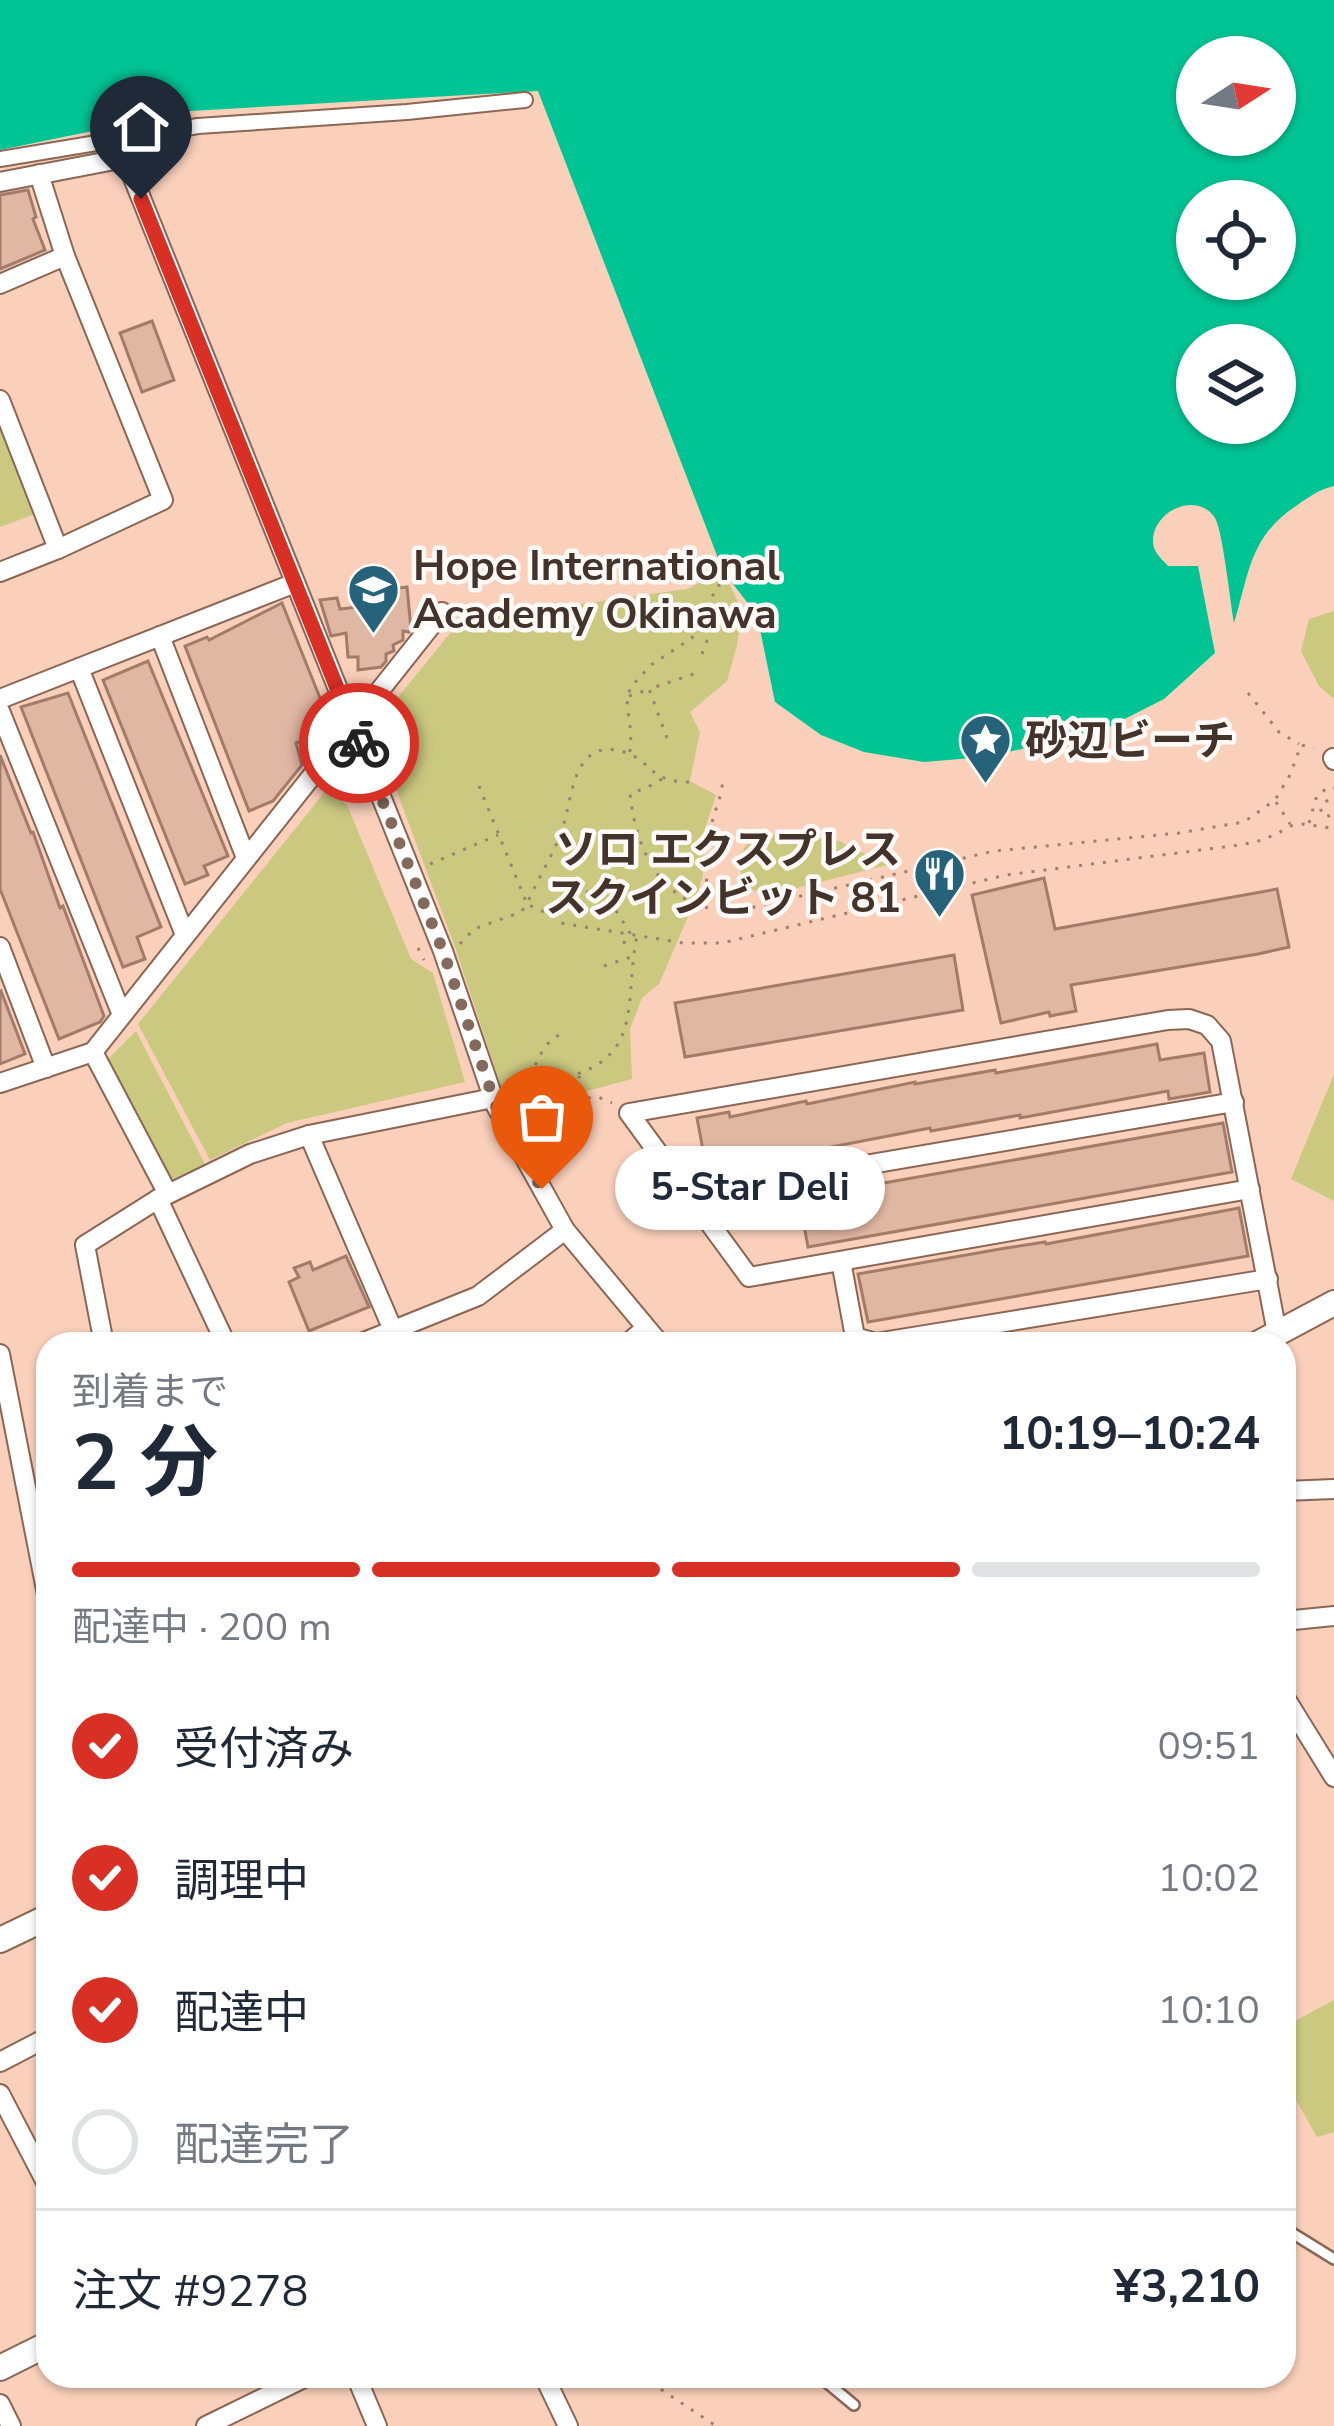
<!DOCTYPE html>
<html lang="ja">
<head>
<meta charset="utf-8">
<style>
  :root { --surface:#fff; --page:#f6f6f7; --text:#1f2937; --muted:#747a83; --line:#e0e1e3; --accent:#d93025 }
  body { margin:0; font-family:"Nunito Sans","Noto Sans JP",sans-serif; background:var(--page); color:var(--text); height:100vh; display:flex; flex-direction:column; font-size:45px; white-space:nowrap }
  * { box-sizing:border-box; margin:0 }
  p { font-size:39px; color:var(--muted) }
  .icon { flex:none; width:66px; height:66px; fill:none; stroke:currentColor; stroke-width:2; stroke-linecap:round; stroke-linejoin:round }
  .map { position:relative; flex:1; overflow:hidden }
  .side { position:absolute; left:36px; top:1332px; width:1260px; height:1056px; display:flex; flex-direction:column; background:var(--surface); border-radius:36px; box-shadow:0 3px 9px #0004 }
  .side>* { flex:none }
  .needle { width:78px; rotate:78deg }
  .controls { position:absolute; left:1176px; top:36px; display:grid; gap:24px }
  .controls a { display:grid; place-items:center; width:120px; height:120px; border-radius:50%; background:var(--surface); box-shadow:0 3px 9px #0004; font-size:60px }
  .pin { position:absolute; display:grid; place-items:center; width:102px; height:102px; color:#fff; margin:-123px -51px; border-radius:50% 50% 50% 0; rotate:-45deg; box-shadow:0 0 12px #0007 }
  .pin .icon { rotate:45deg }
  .courier { position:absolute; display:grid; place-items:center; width:120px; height:120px; margin:-60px; border:9px solid #d93025; border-radius:50%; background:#fff; color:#222; box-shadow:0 3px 15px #0007 }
  .bubble { position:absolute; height:84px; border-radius:42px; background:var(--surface); box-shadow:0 3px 9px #0004; font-size:39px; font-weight:700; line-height:84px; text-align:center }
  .headline em { font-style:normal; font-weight:700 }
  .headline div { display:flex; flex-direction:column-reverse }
  .headline { display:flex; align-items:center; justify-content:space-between; height:204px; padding:0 36px }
  h1 { font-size:78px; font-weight:700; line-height:90px }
  .bar { display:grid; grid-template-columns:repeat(4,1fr); gap:18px 12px; align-content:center; height:144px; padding:0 36px }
  .bar i { height:15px; border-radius:9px; background:var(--line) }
  .bar .active { background:var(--accent) }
  .bar p { grid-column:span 4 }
  .line { display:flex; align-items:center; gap:30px; padding:0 36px; border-top:3px solid var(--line) }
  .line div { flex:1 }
  ol { padding:0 36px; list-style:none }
  li { display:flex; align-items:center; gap:36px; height:132px }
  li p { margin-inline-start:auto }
  li .icon { padding:12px; border-radius:50%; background:var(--accent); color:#fff; stroke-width:4 }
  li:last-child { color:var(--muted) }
  li i { width:66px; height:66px; border:6px solid var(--line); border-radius:50% }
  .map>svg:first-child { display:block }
  .green { fill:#cbc980 }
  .water { fill:#00c494; fill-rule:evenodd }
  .building { fill:#e0b7a3; stroke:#a27c69; stroke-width:3 }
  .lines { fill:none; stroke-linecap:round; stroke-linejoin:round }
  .service-casing { stroke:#8b6654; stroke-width:14 }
  .pedestrian-casing { stroke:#8b6654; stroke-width:18 }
  .minor-casing { stroke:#8b6654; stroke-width:22 }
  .tertiary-casing { stroke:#8b6654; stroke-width:28 }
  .path { stroke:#9d8072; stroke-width:3; stroke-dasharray:3 9; stroke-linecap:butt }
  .service { stroke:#fff; stroke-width:9 }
  .pedestrian { stroke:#fff; stroke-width:14 }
  .minor { stroke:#fff; stroke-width:18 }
  .tertiary { stroke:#fff; stroke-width:24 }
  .done { stroke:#836a5d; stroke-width:12; stroke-dasharray:0 21.6 }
  .route { stroke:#d93025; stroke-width:15 }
  .labels { text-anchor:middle; stroke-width:9; stroke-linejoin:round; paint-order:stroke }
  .poi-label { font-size:42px; font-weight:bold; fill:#43332b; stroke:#fefaf8; text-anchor:start }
</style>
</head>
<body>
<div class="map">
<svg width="1334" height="2426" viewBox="0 0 1334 2426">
  <rect width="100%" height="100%" fill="#fad0bb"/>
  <g class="green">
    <polygon points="0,429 35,514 0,527"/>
    <polygon points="723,571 742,610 737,645 727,681 690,712 700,732 690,781 716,795 704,831 703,875 697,896 659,984 642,998 630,1029 632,1079 580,1093 506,1102 455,947 373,728 460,621 687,589"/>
    <polygon points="1334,611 1334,699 1319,686 1301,651 1309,619"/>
    <polygon points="328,788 347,805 411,959 433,973 465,1082 287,1123 210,1160 138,1024"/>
    <path d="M764 834 839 841 887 865 765 896 744 885C738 867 739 856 749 840Z"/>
    <polygon points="136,1031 205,1164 168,1181 107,1060"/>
    <polygon points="1334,1074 1334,1201 1291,1179"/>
    <polygon points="1334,2000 1334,2132 1317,2137 1292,2093 1284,2071 1284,2012 1293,2022"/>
  </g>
  <path class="water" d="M0 0H1334V486C1317 490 1306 499 1293 508 1249 539 1249 575 1234 623 1230 601 1223 532 1215 518 1197 490 1152 511 1153 542 1153 552 1162 559 1168 566H1198L1215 653 1164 699 1097 733 984 757 924 762 864 752 821 735 775 702 757 615 723 571 538 91 190 111 0 150ZM1197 57H1275V135H1197ZM1197 201H1275V279H1197ZM1197 345H1275V423H1197Z"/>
  <g class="building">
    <polygon points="28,190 36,217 33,219 45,250 0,269 0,195"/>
    <polygon points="152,321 174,380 142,392 120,333"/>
    <polygon points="407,587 411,629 409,632 403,631 403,640 393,645 394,651 386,654 386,661 381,667 358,670 358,657 348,657 346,633 331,636 320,600 337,598 340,609 367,606 366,593"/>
    <polygon points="282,603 332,728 296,743 302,765 273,801 249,811 185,646 207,637 209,640"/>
    <polygon points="148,661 228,856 204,866 208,875 185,884 103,680"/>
    <polygon points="68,693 161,927 137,937 145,959 123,967 21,707"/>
    <polygon points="0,755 31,833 33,832 60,908 63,906 104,1016 100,1022 59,1039 0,889"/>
    <polygon points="1044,878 1055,929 1277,889 1289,947 1258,954 1071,985 1076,1011 1050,1016 1049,1012 1001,1023 972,895"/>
    <polygon points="954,955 963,1010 685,1057 675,1003"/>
    <polygon points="1,991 25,1054 0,1064 0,992"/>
    <polygon points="1157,1044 1160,1060 1204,1053 1210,1092 1169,1099 1168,1091 1020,1118 1020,1115 931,1131 930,1128 743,1164 742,1159 706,1166 697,1118 729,1112 730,1117 806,1101 807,1104 915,1082 915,1084 995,1070 996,1073"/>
    <polygon points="1223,1123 1232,1172 808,1247 799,1198"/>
    <polygon points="1239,1208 1248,1256 868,1322 858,1274 1006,1248 1045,1242 1046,1244"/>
    <polygon points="346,1256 369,1307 309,1331 289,1282 299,1277 294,1268 310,1262 313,1270"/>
  </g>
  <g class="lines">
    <defs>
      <g id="service">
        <polyline points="1284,2228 1334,2259"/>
        <polyline points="819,2376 854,2405"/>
      </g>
      <polyline id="pedestrian" points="0,159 198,126 407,112 525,100"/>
      <g id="minor">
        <polyline points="0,182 125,158 443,951 496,1106 565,1230 660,1344"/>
        <polyline points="0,284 65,256"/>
        <polyline points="0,400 58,549"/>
        <polyline points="0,572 58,549 163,500 65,256 39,174"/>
        <polyline points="160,636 246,858"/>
        <polyline points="79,668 185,935"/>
        <polyline points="0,699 295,583"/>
        <polyline points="0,711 122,1015"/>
        <polyline points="1333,758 1334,760"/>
        <polyline points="0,947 46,1068"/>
        <polyline points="93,1052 168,1194"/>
        <polyline points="0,1083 93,1052 442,612"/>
        <polyline points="309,1135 399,1344"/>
        <polyline points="1250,1189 749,1277 629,1113 1168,1020 1189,1019 1207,1025 1221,1041 1277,1333"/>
        <polyline points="689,1195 1234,1102"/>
        <polyline points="158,1199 226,1344"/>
        <polyline points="841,1261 855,1337 876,1343 1268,1279"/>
        <polyline points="104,1344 85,1245 158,1199 250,1154 309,1135 493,1098"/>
        <polyline points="359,1344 478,1296 565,1230"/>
        <polyline points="627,1344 646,1328"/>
        <polyline points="0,1354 48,1600"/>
        <polyline points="1284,1491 1334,1489"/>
        <polyline points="1284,1621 1334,1616"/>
        <polyline points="1284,1696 1334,1777"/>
        <polyline points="0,2062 48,2037"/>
        <polyline points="0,2094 48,2186"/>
        <polyline points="356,2376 377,2426"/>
        <polyline points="544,2376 568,2426"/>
        <polyline points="0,2404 11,2426"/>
        <polyline points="206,2426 308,2376"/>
      </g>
      <g id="tertiary">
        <polyline points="1257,1344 1334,1303"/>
        <polyline points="0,1940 48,1917"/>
        <polyline points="0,2368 48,2344"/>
      </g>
    </defs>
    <use href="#service" class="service-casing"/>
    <use href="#pedestrian" class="pedestrian-casing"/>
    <use href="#minor" class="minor-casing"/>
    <use href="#tertiary" class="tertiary-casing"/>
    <g class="path">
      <polyline points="666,624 680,622"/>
      <polyline points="702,654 717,614 702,608"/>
      <polyline points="1248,693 1279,732 1299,744"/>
      <polyline points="629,696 647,690"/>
      <polyline points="667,738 649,689 694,674 698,668"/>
      <polyline points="630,752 631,733 627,705 630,688 651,665 692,638 702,608 719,588 719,570"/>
      <path d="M662 779 648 787 630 794C637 857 666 912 737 911L994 851 1179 833 1244 822 1275 800 1290 775 1301 745 1314 748"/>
      <path d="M479 786 527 904C538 878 554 854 563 827 573 795 573 737 624 752 654 762 648 782 690 782"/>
      <polyline points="1328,800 1321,806 1321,812 1325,817 1334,814"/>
      <polyline points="1276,802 1290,824"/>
      <polyline points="1309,823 1317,795 1329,787 1334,788"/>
      <polyline points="430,864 498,835"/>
      <polyline points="586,891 615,909 630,933 622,946"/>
      <path d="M701 905C711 879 705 853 711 827 715 808 721 800 723 779"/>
      <polyline points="460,944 474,929 521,912 527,904 552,916 561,923 683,943 722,943 1006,875 1232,846 1256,842 1277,834 1290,826 1303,824 1330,828 1334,825"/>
      <polyline points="418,948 424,960"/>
      <polyline points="604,966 631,957"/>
      <path d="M530 1076C538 1061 543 1043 559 1035"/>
      <path d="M507 1081C513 1080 519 1078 526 1078 536 1078 543 1082 553 1080 647 1063 623 1005 637 935"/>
      <polyline points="513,1097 550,1091 580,1081 579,1076"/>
      <polyline points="516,1105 598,1097 612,1103"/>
      <polyline points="641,2376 716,2426"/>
    </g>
    <use href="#service" class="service"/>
    <use href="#pedestrian" class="pedestrian"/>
    <use href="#minor" class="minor"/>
    <use href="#tertiary" class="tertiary"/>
  </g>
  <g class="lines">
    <polyline class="done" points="359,743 443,951 496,1106 542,1189"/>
    <polyline class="route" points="141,199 359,743"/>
  </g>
  <defs>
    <symbol id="school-pin" viewBox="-11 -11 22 30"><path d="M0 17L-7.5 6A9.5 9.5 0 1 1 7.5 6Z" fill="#26627a" stroke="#fefaf8"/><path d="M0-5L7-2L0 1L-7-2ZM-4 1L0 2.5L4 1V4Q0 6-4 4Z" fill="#fff"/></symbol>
    <symbol id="sight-pin" viewBox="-11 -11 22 30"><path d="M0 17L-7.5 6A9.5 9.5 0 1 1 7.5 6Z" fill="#26627a" stroke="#fefaf8"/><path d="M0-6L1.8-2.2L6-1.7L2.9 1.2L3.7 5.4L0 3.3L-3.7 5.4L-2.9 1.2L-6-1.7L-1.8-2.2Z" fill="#fff"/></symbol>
    <symbol id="restaurant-pin" viewBox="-11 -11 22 30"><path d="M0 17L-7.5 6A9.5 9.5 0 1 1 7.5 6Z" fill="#26627a" stroke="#fefaf8"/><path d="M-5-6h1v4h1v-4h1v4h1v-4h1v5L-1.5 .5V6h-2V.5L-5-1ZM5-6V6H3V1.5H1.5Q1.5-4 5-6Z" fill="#fff"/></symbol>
  </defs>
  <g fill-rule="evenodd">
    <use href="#school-pin" x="344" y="560" width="59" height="81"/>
    <use href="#sight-pin" x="956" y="710" width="59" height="81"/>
    <use href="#restaurant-pin" x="910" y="844" width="59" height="81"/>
  </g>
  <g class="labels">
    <g class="poi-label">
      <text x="413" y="580">Hope International<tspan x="413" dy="48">Academy Okinawa</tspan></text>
      <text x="1025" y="755">砂辺ビーチ</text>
      <text x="901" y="864" text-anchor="end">ソロ エクスプレス<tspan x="901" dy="48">スクインビット 81</tspan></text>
    </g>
  </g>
</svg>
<div class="controls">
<a><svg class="needle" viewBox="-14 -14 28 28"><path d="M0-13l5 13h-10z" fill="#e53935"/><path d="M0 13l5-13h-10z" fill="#747a83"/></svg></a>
<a><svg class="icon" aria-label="locate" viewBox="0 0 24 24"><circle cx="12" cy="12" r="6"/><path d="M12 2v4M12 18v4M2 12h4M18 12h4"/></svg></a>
<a><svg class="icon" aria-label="layers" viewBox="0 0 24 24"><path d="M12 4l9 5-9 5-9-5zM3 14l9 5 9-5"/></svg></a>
</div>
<div class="pin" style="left:542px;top:1189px;background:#ea580c"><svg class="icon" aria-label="bag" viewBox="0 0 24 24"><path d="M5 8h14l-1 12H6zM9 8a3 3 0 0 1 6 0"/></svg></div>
<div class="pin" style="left:141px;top:199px;background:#1f2937"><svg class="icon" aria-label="home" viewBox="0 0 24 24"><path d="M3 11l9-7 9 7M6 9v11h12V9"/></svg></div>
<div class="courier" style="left:359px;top:743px"><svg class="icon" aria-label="bike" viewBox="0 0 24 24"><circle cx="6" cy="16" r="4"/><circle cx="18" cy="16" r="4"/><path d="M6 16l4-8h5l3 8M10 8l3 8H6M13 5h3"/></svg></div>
<div class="bubble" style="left:615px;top:1146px;width:270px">5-Star Deli</div>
<section class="side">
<div class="headline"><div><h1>2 分</h1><p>到着まで</p></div><em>10:19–10:24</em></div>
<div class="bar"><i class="active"></i><i class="active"></i><i class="active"></i><i></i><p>配達中 · 200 m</p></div>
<ol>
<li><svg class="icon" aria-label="check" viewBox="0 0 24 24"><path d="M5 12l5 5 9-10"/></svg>受付済み<p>09:51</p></li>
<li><svg class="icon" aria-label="check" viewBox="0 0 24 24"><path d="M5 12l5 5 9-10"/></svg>調理中<p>10:02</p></li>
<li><svg class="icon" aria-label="check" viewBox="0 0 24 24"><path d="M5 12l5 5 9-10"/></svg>配達中<p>10:10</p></li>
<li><i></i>配達完了</li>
</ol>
<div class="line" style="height:156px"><div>注文 #9278</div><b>¥3,210</b></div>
</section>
</div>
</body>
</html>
